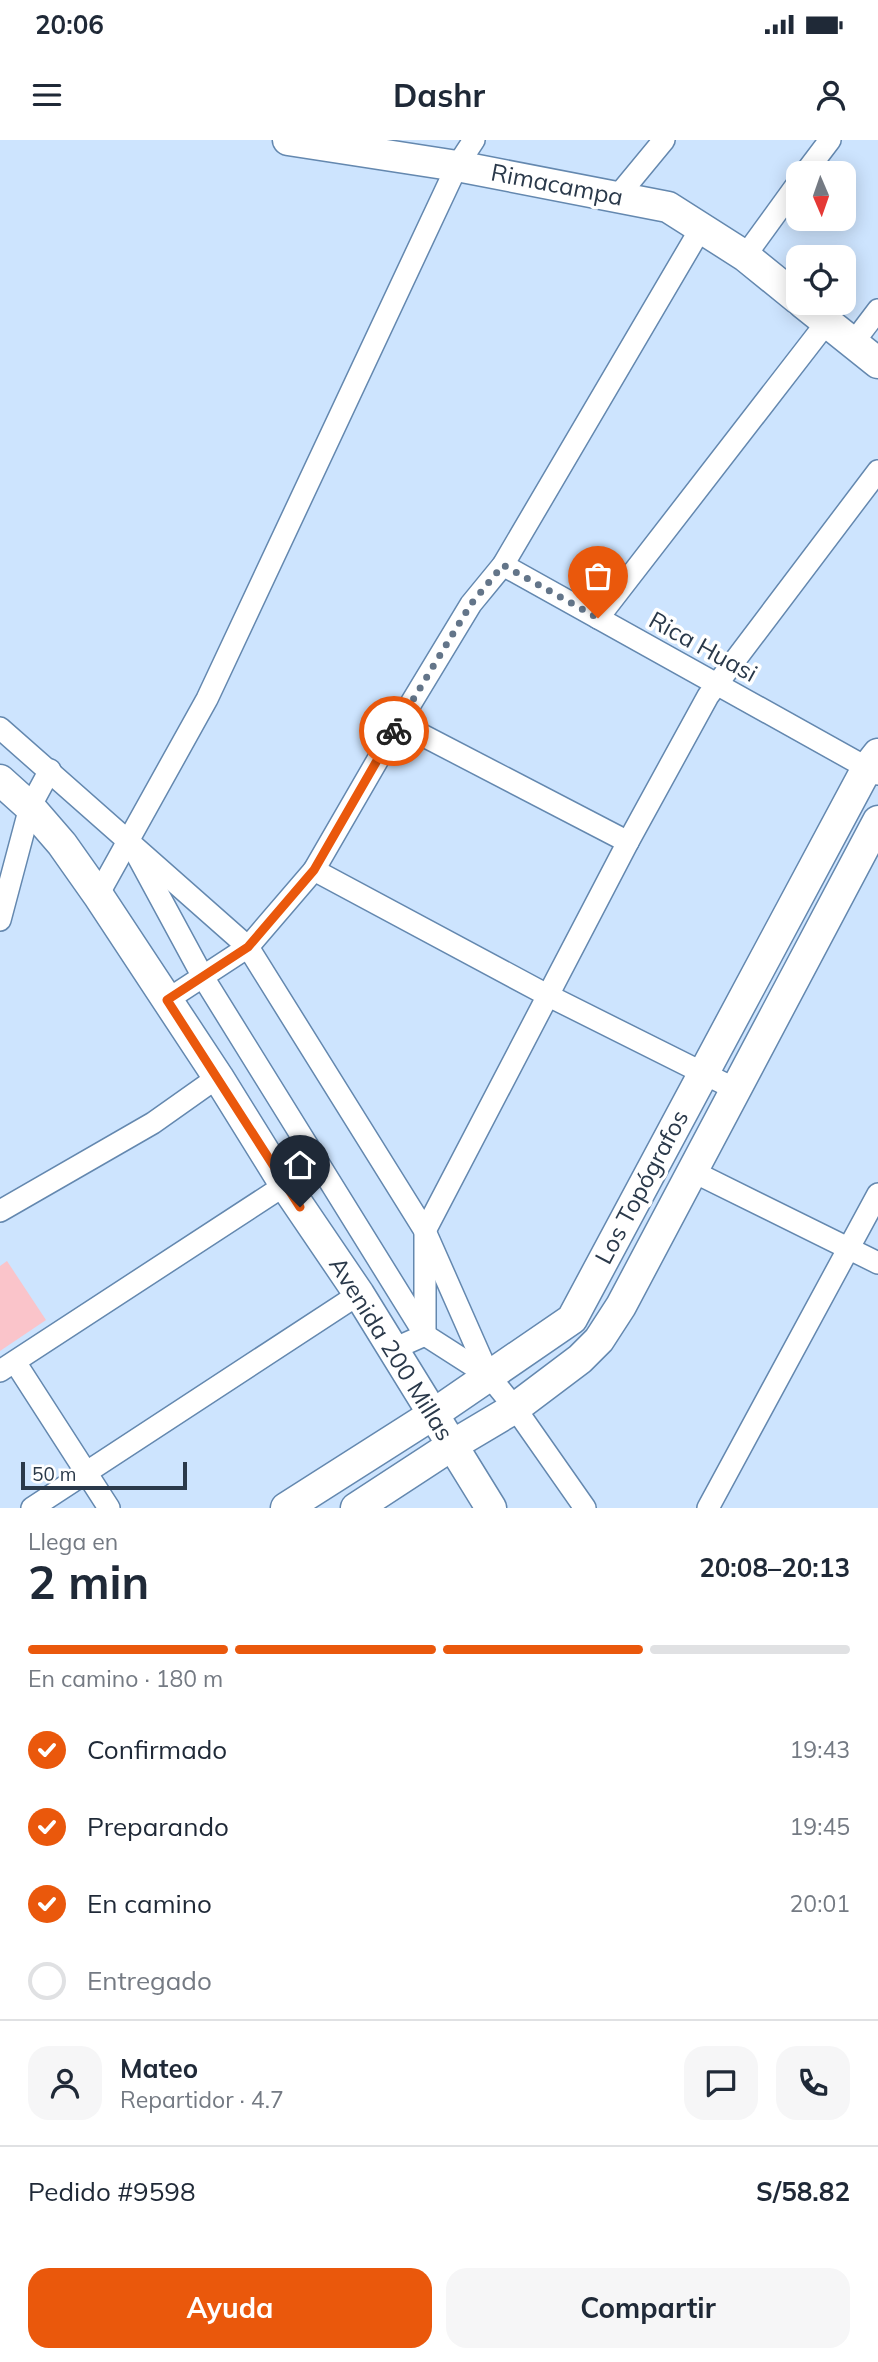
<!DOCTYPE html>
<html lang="es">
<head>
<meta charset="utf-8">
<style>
  :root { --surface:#fff; --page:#f6f6f7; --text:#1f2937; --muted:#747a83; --line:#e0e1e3; --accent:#ea580c }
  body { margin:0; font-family:Mulish,sans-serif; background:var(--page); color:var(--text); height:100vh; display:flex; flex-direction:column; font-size:26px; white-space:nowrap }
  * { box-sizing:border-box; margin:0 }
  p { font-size:23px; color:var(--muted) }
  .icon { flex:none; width:38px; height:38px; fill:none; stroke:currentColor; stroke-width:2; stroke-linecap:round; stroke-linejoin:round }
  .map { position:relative; height:1368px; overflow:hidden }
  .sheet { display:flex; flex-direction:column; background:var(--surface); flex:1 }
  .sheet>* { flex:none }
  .needle { width:46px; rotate:178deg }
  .controls { position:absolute; left:786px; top:21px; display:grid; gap:14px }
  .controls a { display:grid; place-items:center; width:70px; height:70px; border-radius:14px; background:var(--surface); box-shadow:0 4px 18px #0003; font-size:35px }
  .scale { position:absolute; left:21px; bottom:18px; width:166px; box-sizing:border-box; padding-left:7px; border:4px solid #2a394a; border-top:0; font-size:19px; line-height:24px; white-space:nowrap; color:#2a394a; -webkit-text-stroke:5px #fff; paint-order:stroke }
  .pin { position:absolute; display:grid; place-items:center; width:60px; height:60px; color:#fff; margin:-72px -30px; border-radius:50% 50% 50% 0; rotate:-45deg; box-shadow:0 0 7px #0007 }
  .pin .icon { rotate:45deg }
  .courier { position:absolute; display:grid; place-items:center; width:70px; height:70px; margin:-35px; border:5px solid #ea580c; border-radius:50%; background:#fff; color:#222; box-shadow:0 2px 9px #0007 }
  .headline em { font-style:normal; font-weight:700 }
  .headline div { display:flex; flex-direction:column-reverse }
  .headline { display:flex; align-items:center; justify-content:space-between; height:119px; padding:0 28px }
  h1 { font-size:46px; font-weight:700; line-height:52px }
  .bar { display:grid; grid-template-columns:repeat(4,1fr); gap:10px 7px; align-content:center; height:84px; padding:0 28px }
  .bar i { height:9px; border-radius:5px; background:var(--line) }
  .bar .active { background:var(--accent) }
  .bar p { grid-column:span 4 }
  .line { display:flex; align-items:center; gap:18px; padding:0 28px; border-top:2px solid var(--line) }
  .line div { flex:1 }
  .round { display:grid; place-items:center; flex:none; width:74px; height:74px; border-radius:21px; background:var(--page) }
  ol { padding:0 28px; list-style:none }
  li { display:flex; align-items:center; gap:21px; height:77px }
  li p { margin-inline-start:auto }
  li .icon { padding:7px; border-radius:50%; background:var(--accent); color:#fff; stroke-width:4 }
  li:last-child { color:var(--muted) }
  li i { width:38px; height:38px; border:4px solid var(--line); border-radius:50% }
  .primary-button { display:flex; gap:14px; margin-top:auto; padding:14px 28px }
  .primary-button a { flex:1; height:80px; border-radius:21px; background:var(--accent); color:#fff; font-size:28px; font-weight:700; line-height:80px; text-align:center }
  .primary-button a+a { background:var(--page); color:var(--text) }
  .status { display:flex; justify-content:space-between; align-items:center; height:49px; padding:0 35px; background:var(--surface); direction:ltr }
  .status svg { height:19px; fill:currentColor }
  header { display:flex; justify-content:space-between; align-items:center; height:91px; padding:0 28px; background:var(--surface); font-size:32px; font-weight:700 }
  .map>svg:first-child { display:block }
  .green { fill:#fac4ca }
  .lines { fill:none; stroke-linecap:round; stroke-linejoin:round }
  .street-casing { stroke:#6488af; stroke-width:24 }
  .secondary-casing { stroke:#6488af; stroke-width:33 }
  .street { stroke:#fff; stroke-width:21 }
  .secondary { stroke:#fff; stroke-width:30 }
  .done { stroke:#637589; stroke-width:7; stroke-dasharray:0 12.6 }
  .route { stroke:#ea580c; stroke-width:9 }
  .labels { text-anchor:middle; stroke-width:7; stroke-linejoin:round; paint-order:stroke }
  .street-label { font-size:24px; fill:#2a394a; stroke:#fff }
</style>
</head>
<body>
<div class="status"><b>20:06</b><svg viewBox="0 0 49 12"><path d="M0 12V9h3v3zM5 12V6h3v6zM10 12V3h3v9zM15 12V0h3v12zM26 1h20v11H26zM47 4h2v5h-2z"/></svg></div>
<header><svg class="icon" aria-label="menu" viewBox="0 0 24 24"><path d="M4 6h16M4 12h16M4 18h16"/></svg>Dashr<svg class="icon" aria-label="person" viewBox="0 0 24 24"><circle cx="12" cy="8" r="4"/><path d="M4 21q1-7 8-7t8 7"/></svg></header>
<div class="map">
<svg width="878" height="1368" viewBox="0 0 878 1368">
  <rect width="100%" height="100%" fill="#cde4fe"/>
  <polygon class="green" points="7,1121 46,1180 0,1211 0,1126"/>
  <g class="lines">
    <defs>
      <g id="street">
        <polyline points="805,33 830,0"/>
        <polyline points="617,57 664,0"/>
        <polyline points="745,116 798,43"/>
        <polyline points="853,203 878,170"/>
        <polyline points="503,425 878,634"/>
        <polyline points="598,478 827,182"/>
        <polyline points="399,583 628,702"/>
        <polyline points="0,588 248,807 425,1091 489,1236 515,1268 585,1368"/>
        <polyline points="137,715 203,837 425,1195 489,1236"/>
        <polyline points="314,730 549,856 735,949"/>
        <polyline points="98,755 207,559 457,26 474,0"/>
        <polyline points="0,780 30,667 50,630"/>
        <polyline points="167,860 248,807 314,730 399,583 471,464 503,425 701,88"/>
        <polyline points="692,1031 878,1123"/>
        <polyline points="0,1071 153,983 218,937"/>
        <polyline points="391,1210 425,1195 425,1091 628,702 708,556 878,331"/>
        <polyline points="15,1222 109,1368"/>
        <polyline points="0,1231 285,1045"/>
        <polyline points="32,1368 359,1154"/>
        <polyline points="708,1368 878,1054"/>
      </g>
      <g id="secondary">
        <polyline points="288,0 457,26 668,67 745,116 798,159"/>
        <polyline points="803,163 878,223"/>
        <polyline points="0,640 30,667 62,704 98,755 218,937 285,1045 359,1154 491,1368"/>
        <polyline points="286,1368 432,1275 572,1179 867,628 878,614"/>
        <polyline points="356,1368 451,1306 515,1268 580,1219 599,1200 621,1166 878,681"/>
      </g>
    </defs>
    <use href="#street" class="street-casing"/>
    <use href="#secondary" class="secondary-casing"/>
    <use href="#street" class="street"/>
    <use href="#secondary" class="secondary"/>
  </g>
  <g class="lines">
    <polyline class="done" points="394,591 471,464 503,425 598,478"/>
    <polyline class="route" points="300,1067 167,860 248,807 314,730 394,591"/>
  </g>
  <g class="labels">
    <g class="street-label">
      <text transform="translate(557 45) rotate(11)" y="8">Rimacampa</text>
      <text transform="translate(703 507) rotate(29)" y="8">Rica Huasi</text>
      <text transform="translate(642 1047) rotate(-62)" y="8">Los Topógrafos</text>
      <text transform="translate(391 1209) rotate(58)" y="8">Avenida 200 Millas</text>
    </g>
  </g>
</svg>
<div class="controls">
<a><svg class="needle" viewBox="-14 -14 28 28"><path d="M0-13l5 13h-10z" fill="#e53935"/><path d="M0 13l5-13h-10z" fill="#747a83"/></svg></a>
<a><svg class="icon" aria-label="locate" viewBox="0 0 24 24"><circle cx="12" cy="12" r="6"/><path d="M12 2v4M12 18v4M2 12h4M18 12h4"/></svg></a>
</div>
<div class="scale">50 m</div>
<div class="pin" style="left:598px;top:478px;background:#ea580c"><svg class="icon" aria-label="bag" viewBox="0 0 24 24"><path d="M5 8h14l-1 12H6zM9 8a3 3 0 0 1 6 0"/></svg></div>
<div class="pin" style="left:300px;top:1067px;background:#1f2937"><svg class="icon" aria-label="home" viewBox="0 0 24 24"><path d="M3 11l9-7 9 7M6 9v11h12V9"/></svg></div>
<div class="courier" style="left:394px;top:591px"><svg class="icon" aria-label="bike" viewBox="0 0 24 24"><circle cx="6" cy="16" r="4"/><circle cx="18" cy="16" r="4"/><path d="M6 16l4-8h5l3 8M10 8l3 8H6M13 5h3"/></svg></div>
</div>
<section class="sheet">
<div class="headline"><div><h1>2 min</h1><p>Llega en</p></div><em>20:08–20:13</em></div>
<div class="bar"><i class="active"></i><i class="active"></i><i class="active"></i><i></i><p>En camino · 180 m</p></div>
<ol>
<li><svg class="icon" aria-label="check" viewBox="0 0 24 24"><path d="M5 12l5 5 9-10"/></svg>Confirmado<p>19:43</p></li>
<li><svg class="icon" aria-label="check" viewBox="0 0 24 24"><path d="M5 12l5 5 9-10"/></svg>Preparando<p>19:45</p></li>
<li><svg class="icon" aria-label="check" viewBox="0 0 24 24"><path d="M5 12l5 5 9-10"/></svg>En camino<p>20:01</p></li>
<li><i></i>Entregado</li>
</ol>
<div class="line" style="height:126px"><a class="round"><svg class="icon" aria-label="person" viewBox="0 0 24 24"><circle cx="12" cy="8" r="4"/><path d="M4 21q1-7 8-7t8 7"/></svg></a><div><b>Mateo</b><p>Repartidor · 4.7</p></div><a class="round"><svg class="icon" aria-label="chat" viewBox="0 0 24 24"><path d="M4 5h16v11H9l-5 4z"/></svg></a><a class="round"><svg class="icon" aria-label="phone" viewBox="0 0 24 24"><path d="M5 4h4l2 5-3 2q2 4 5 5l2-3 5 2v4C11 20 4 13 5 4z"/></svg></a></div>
<div class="line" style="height:91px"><div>Pedido #9598</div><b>S/58.82</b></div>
<div class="primary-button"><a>Ayuda</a><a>Compartir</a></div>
</section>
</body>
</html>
